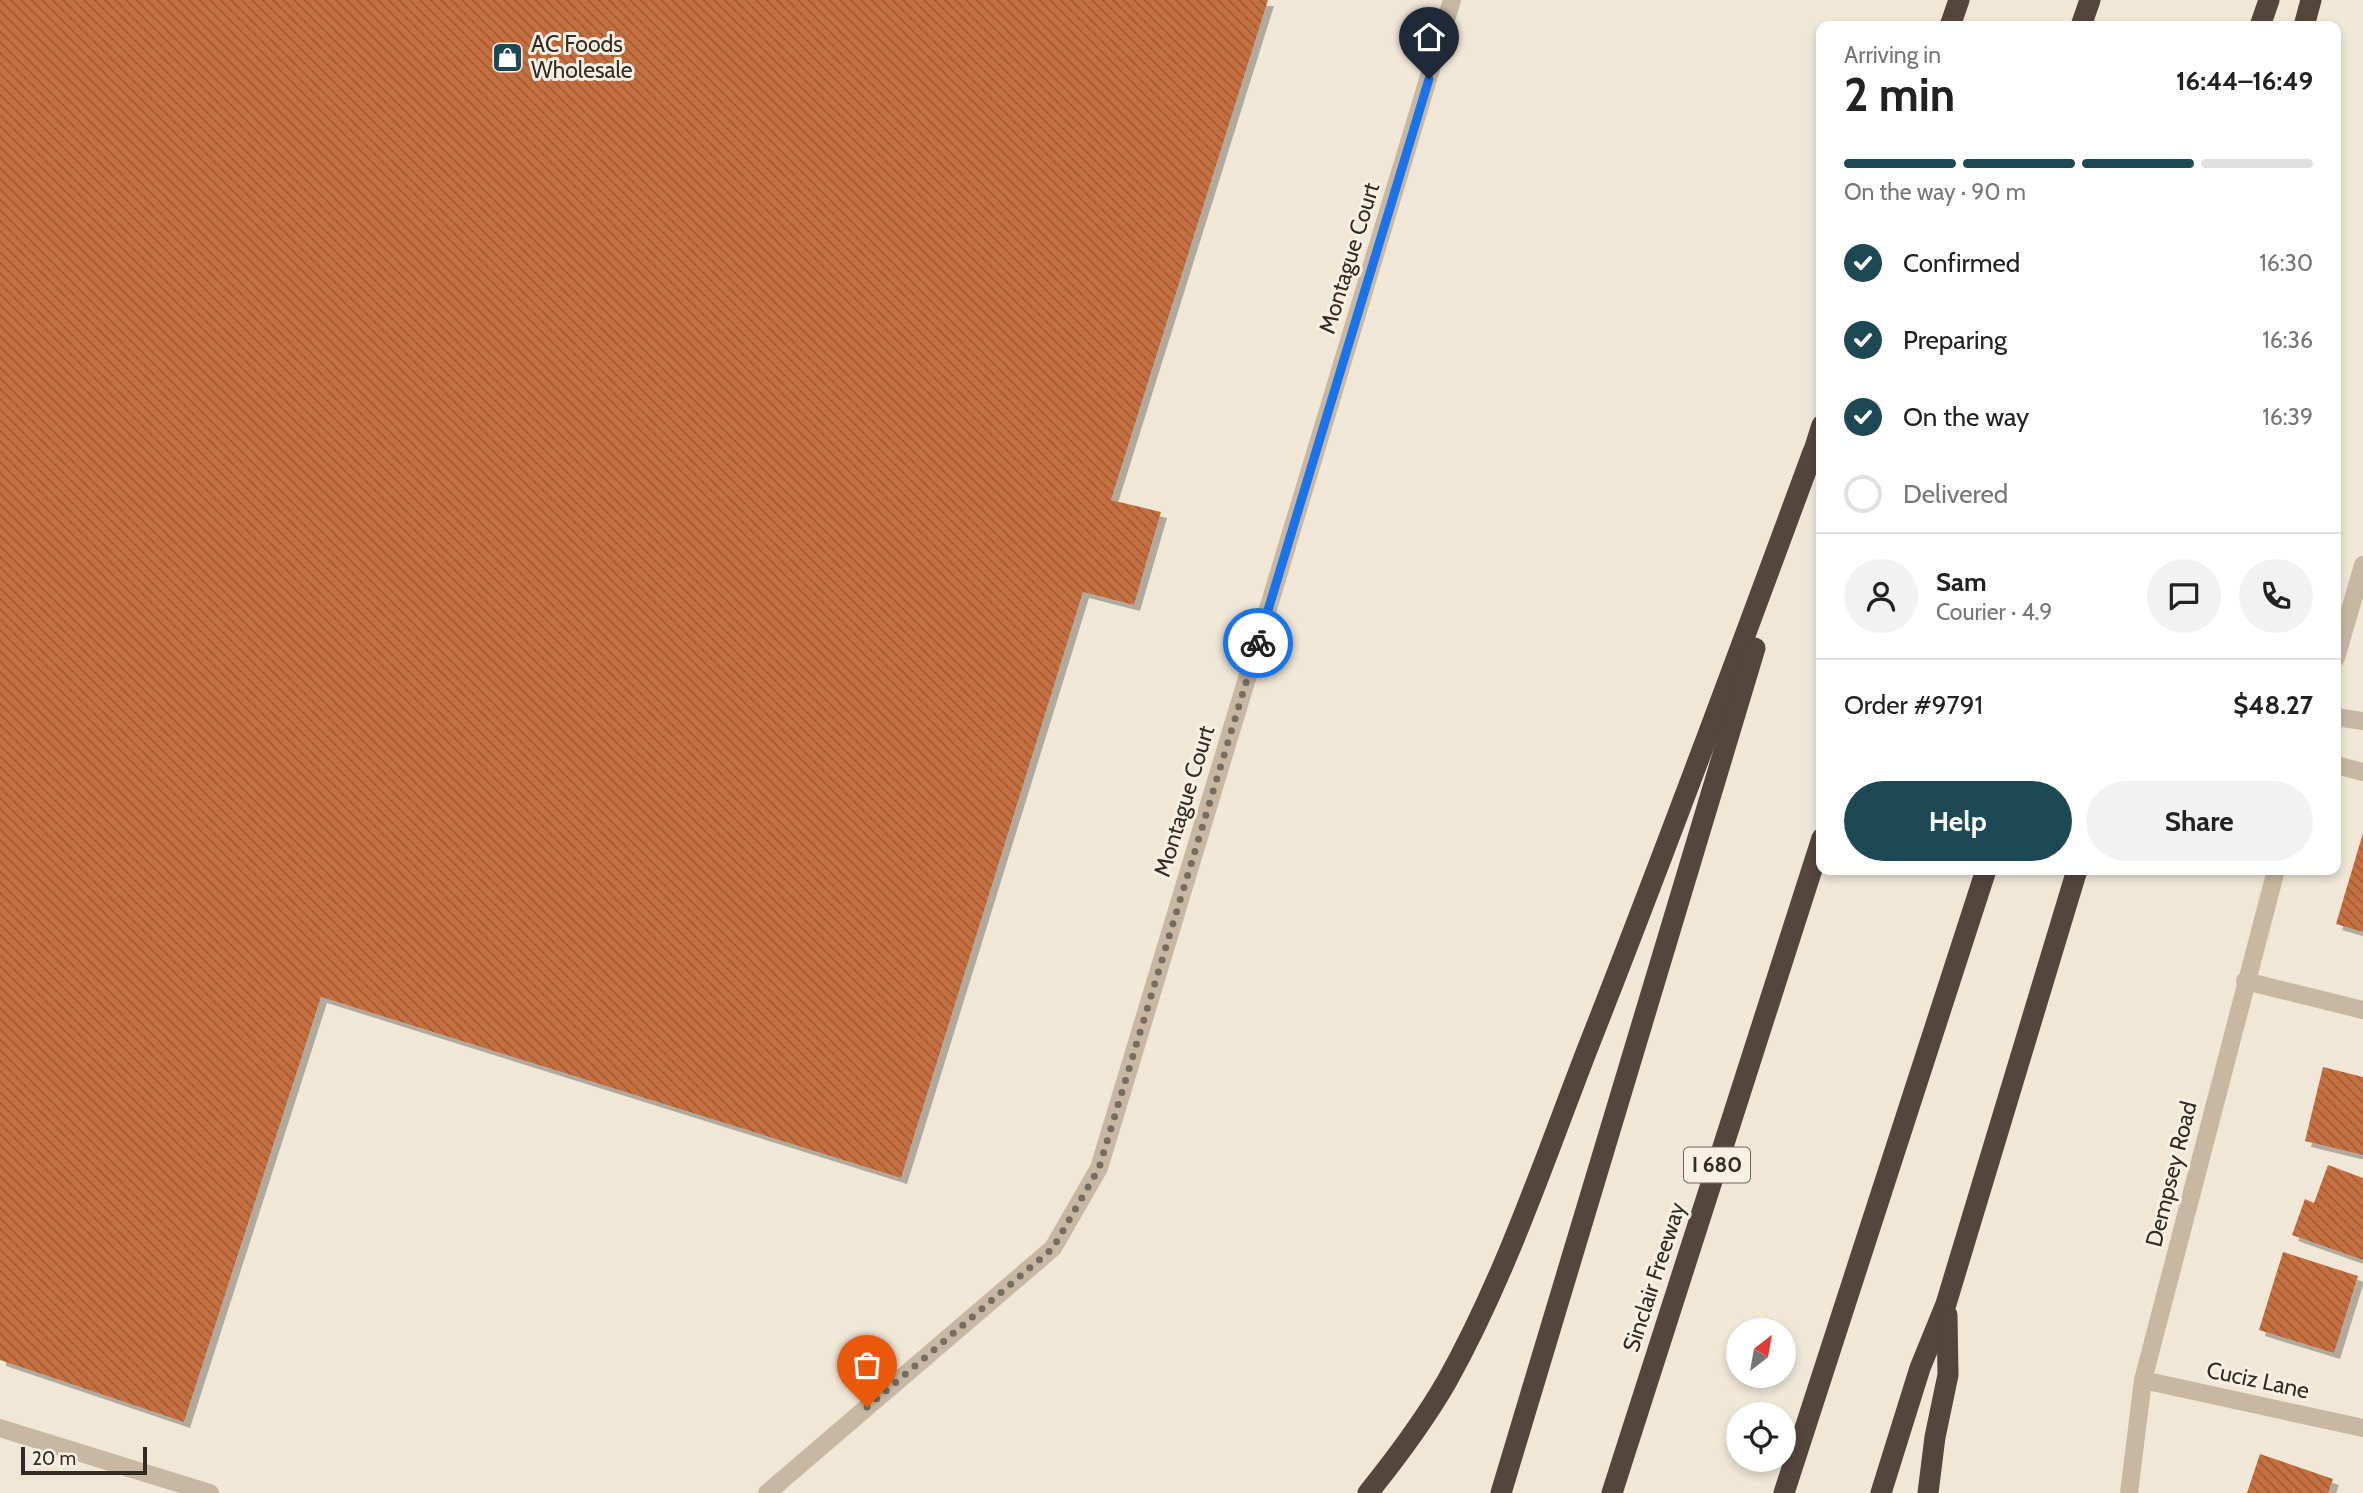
<!DOCTYPE html>
<html lang="en">
<head>
<meta charset="utf-8">
<style>
  :root { --surface:#fff; --page:#f2f2f2; --text:#222; --muted:#767676; --line:#e0e0e0; --accent:#1c4953 }
  body { margin:0; font-family:Cabin,sans-serif; background:var(--page); color:var(--text); height:100vh; display:flex; flex-direction:column; font-size:26px; white-space:nowrap }
  * { box-sizing:border-box; margin:0 }
  p { font-size:23px; color:var(--muted) }
  .icon { flex:none; width:38px; height:38px; fill:none; stroke:currentColor; stroke-width:2; stroke-linecap:round; stroke-linejoin:round }
  .map { position:relative; flex:1; overflow:hidden }
  .side { position:absolute; left:1816px; top:21px; width:525px; height:854px; display:flex; flex-direction:column; background:var(--surface); border-radius:14px; box-shadow:0 4px 10px #0003 }
  .side>* { flex:none }
  .needle { width:46px; rotate:31deg }
  .fabs { position:absolute; left:1726px; top:1318px; display:grid; gap:14px }
  .fabs a { display:grid; place-items:center; width:70px; height:70px; border-radius:50%; background:var(--surface); box-shadow:0 4px 10px #0003; font-size:35px }
  .scale { position:absolute; left:21px; bottom:18px; width:126px; box-sizing:border-box; padding-left:7px; border:4px solid #332b25; border-top:0; font-size:19px; line-height:24px; white-space:nowrap; color:#332b25; -webkit-text-stroke:5px #f8f1e3; paint-order:stroke }
  .pin { position:absolute; display:grid; place-items:center; width:60px; height:60px; color:#fff; margin:-72px -30px; border-radius:50% 50% 50% 0; rotate:-45deg; box-shadow:0 0 7px #0007 }
  .pin .icon { rotate:45deg }
  .courier { position:absolute; display:grid; place-items:center; width:70px; height:70px; margin:-35px; border:5px solid #1a73e8; border-radius:50%; background:#fff; color:#222; box-shadow:0 2px 9px #0007 }
  .summary em { font-style:normal; font-weight:800 }
  .summary div { display:flex; flex-direction:column-reverse }
  .summary { display:flex; align-items:center; justify-content:space-between; height:119px; padding:0 28px }
  h1 { font-size:46px; font-weight:800; line-height:52px }
  .bar { display:grid; grid-template-columns:repeat(4,1fr); gap:10px 7px; align-content:center; height:84px; padding:0 28px }
  .bar i { height:9px; border-radius:5px; background:var(--line) }
  .bar .on { background:var(--accent) }
  .bar p { grid-column:span 4 }
  .line { display:flex; align-items:center; gap:18px; padding:0 28px; border-top:2px solid var(--line) }
  .line div { flex:1 }
  .round { display:grid; place-items:center; flex:none; width:74px; height:74px; border-radius:37px; background:var(--page) }
  ol { padding:0 28px; list-style:none }
  li { display:flex; align-items:center; gap:21px; height:77px }
  li p { margin-inline-start:auto }
  li .icon { padding:7px; border-radius:50%; background:var(--accent); color:#fff; stroke-width:4 }
  li:last-child { color:var(--muted) }
  li i { width:38px; height:38px; border:4px solid var(--line); border-radius:50% }
  .action { display:flex; gap:14px; margin-top:auto; padding:14px 28px }
  .action a { flex:1; height:80px; border-radius:42px; background:var(--accent); color:#fff; font-size:28px; font-weight:800; line-height:80px; text-align:center }
  .action a+a { background:var(--page); color:var(--text) }
  .map>svg:first-child { display:block }
  .building { fill:url(#building-back-hatch); filter:url(#shadow) }
  .lines { fill:none; stroke-linecap:round; stroke-linejoin:round }
  .minor { stroke:#c8b8a3; stroke-width:18 }
  .highway { stroke:#54463c; stroke-width:21 }
  .done { stroke:#756d63; stroke-width:7; stroke-dasharray:0 12.6 }
  .route { stroke:#1a73e8; stroke-width:9 }
  .labels { text-anchor:middle; stroke-width:6; stroke-linejoin:round; paint-order:stroke }
  .shield { fill:#f8f1e3; stroke:#6e665e; stroke-width:2 }
  .shield-label { font-size:21px; font-weight:bold; fill:#332b25 }
  .poi-label { font-size:23px; fill:#332b25; stroke:#f8f1e3; text-anchor:start }
  .street-label { font-size:23px; fill:#332b25; stroke:#f8f1e3 }
</style>
</head>
<body>
<div class="map">
<svg width="2363" height="1493" viewBox="0 0 2363 1493">
  <defs>
    <pattern id="building-back-hatch" width="6" height="6" patternUnits="userSpaceOnUse" patternTransform="scale(1.75)"><rect width="6" height="6" fill="#c56f41"/><path d="M-1 5l2 2M0 0l6 6M5-1l2 2" fill="none" stroke="#a15b36"/></pattern>
    <filter id="shadow"><feDropShadow dx="6" dy="6" stdDeviation="0" flood-color="#0004"/></filter>
  </defs>
  <rect width="100%" height="100%" fill="#f0e7d7"/>
  <g class="building">
    <polygon points="0,0 1268,0 1111,500 1161,512 1134,605 1083,592 901,1178 321,997 184,1422 0,1360"/>
    <polygon points="2363,833 2363,932 2336,924"/>
    <polygon points="2323,1067 2363,1077 2363,1155 2305,1141"/>
    <polygon points="2328,1165 2363,1178 2363,1260 2292,1235 2305,1199 2314,1203"/>
    <polygon points="2283,1252 2358,1276 2334,1353 2259,1330"/>
    <polygon points="2260,1454 2333,1479 2328,1493 2247,1493"/>
  </g>
  <g class="lines">
    <g class="minor">
      <polyline points="2336,658 2363,565"/>
      <polyline points="2336,717 2363,721"/>
      <polyline points="2336,765 2363,772"/>
      <polyline points="2245,981 2363,1010"/>
      <polyline points="2143,1380 2363,1428"/>
      <polyline points="0,1428 210,1493"/>
      <polyline points="767,1493 1053,1248 1099,1168 1452,0"/>
      <polyline points="2129,1493 2143,1380 2276,870"/>
    </g>
    <g class="highway">
      <polyline points="1950,26 1959,0"/>
      <polyline points="2081,26 2090,0"/>
      <polyline points="2260,26 2269,0"/>
      <polyline points="2304,26 2311,0"/>
      <polyline points="1809,466 1822,425"/>
      <path d="M1368 1493C1397 1457 1424 1421 1447 1381 1505 1277 1544 1161 1587 1050 1665 852 1739 652 1813 452"/>
      <polyline points="1501,1493 1755,648"/>
      <polyline points="1612,1493 1822,838"/>
      <polyline points="1784,1493 1986,870"/>
      <polyline points="1881,1493 1920,1368 1946,1304 2077,870"/>
      <polyline points="1928,1493 1935,1437 1948,1375 1947,1315"/>
    </g>
  </g>
  <g class="lines">
    <polyline class="done" points="867,1407 1053,1248 1099,1168 1258,643"/>
    <polyline class="route" points="1258,643 1429,79"/>
  </g>
  <defs>
    <symbol id="shop-square" viewBox="-11 -11 22 22"><rect x="-9" y="-9" width="18" height="18" rx="4" fill="#1c4953" stroke="#f8f1e3"/><path d="M-5-2.5h2.3a2.7 3.5 0 0 1 5.4 0H5L5.5 6h-11ZM-1.5-2.5h3a1.5 2.3 0 0 0-3 0Z" fill="#fff"/></symbol>
  </defs>
  <g fill-rule="evenodd">
    <use href="#shop-square" x="490" y="40" width="35" height="35"/>
  </g>
  <g class="labels">
    <rect class="shield" x="1684" y="1147.5" width="66" height="35" rx="5"/>
    <g class="shield-label">
      <text x="1717" y="1172">I 680</text>
    </g>
    <g class="poi-label">
      <text x="531" y="52">AC Foods<tspan x="531" dy="26">Wholesale</tspan></text>
    </g>
    <g class="street-label">
      <text transform="translate(1349 258) rotate(-73)" y="8">Montague Court</text>
      <text transform="translate(1184 801) rotate(-73)" y="8">Montague Court</text>
      <text transform="translate(2171 1174) rotate(-76)" y="8">Dempsey Road</text>
      <text transform="translate(1654 1277) rotate(-72)" y="8">Sinclair Freeway</text>
      <text transform="translate(2258 1380) rotate(12)" y="8">Cuciz Lane</text>
    </g>
  </g>
</svg>
<div class="fabs">
<a><svg class="needle" viewBox="-14 -14 28 28"><path d="M0-13l5 13h-10z" fill="#e53935"/><path d="M0 13l5-13h-10z" fill="#767676"/></svg></a>
<a><svg class="icon" aria-label="locate" viewBox="0 0 24 24"><circle cx="12" cy="12" r="6"/><path d="M12 2v4M12 18v4M2 12h4M18 12h4"/></svg></a>
</div>
<div class="scale">20 m</div>
<div class="pin" style="left:867px;top:1407px;background:#ea580c"><svg class="icon" aria-label="bag" viewBox="0 0 24 24"><path d="M5 8h14l-1 12H6zM9 8a3 3 0 0 1 6 0"/></svg></div>
<div class="pin" style="left:1429px;top:79px;background:#1f2937"><svg class="icon" aria-label="home" viewBox="0 0 24 24"><path d="M3 11l9-7 9 7M6 9v11h12V9"/></svg></div>
<div class="courier" style="left:1258px;top:643px"><svg class="icon" aria-label="bike" viewBox="0 0 24 24"><circle cx="6" cy="16" r="4"/><circle cx="18" cy="16" r="4"/><path d="M6 16l4-8h5l3 8M10 8l3 8H6M13 5h3"/></svg></div>
<section class="side">
<div class="summary"><div><h1>2 min</h1><p>Arriving in</p></div><em>16:44–16:49</em></div>
<div class="bar"><i class="on"></i><i class="on"></i><i class="on"></i><i></i><p>On the way · 90 m</p></div>
<ol>
<li><svg class="icon" aria-label="check" viewBox="0 0 24 24"><path d="M5 12l5 5 9-10"/></svg>Confirmed<p>16:30</p></li>
<li><svg class="icon" aria-label="check" viewBox="0 0 24 24"><path d="M5 12l5 5 9-10"/></svg>Preparing<p>16:36</p></li>
<li><svg class="icon" aria-label="check" viewBox="0 0 24 24"><path d="M5 12l5 5 9-10"/></svg>On the way<p>16:39</p></li>
<li><i></i>Delivered</li>
</ol>
<div class="line" style="height:126px"><a class="round"><svg class="icon" aria-label="person" viewBox="0 0 24 24"><circle cx="12" cy="8" r="4"/><path d="M4 21q1-7 8-7t8 7"/></svg></a><div><b>Sam</b><p>Courier · 4.9</p></div><a class="round"><svg class="icon" aria-label="chat" viewBox="0 0 24 24"><path d="M4 5h16v11H9l-5 4z"/></svg></a><a class="round"><svg class="icon" aria-label="phone" viewBox="0 0 24 24"><path d="M5 4h4l2 5-3 2q2 4 5 5l2-3 5 2v4C11 20 4 13 5 4z"/></svg></a></div>
<div class="line" style="height:91px"><div>Order #9791</div><b>$48.27</b></div>
<div class="action"><a>Help</a><a>Share</a></div>
</section>
</div>
</body>
</html>
